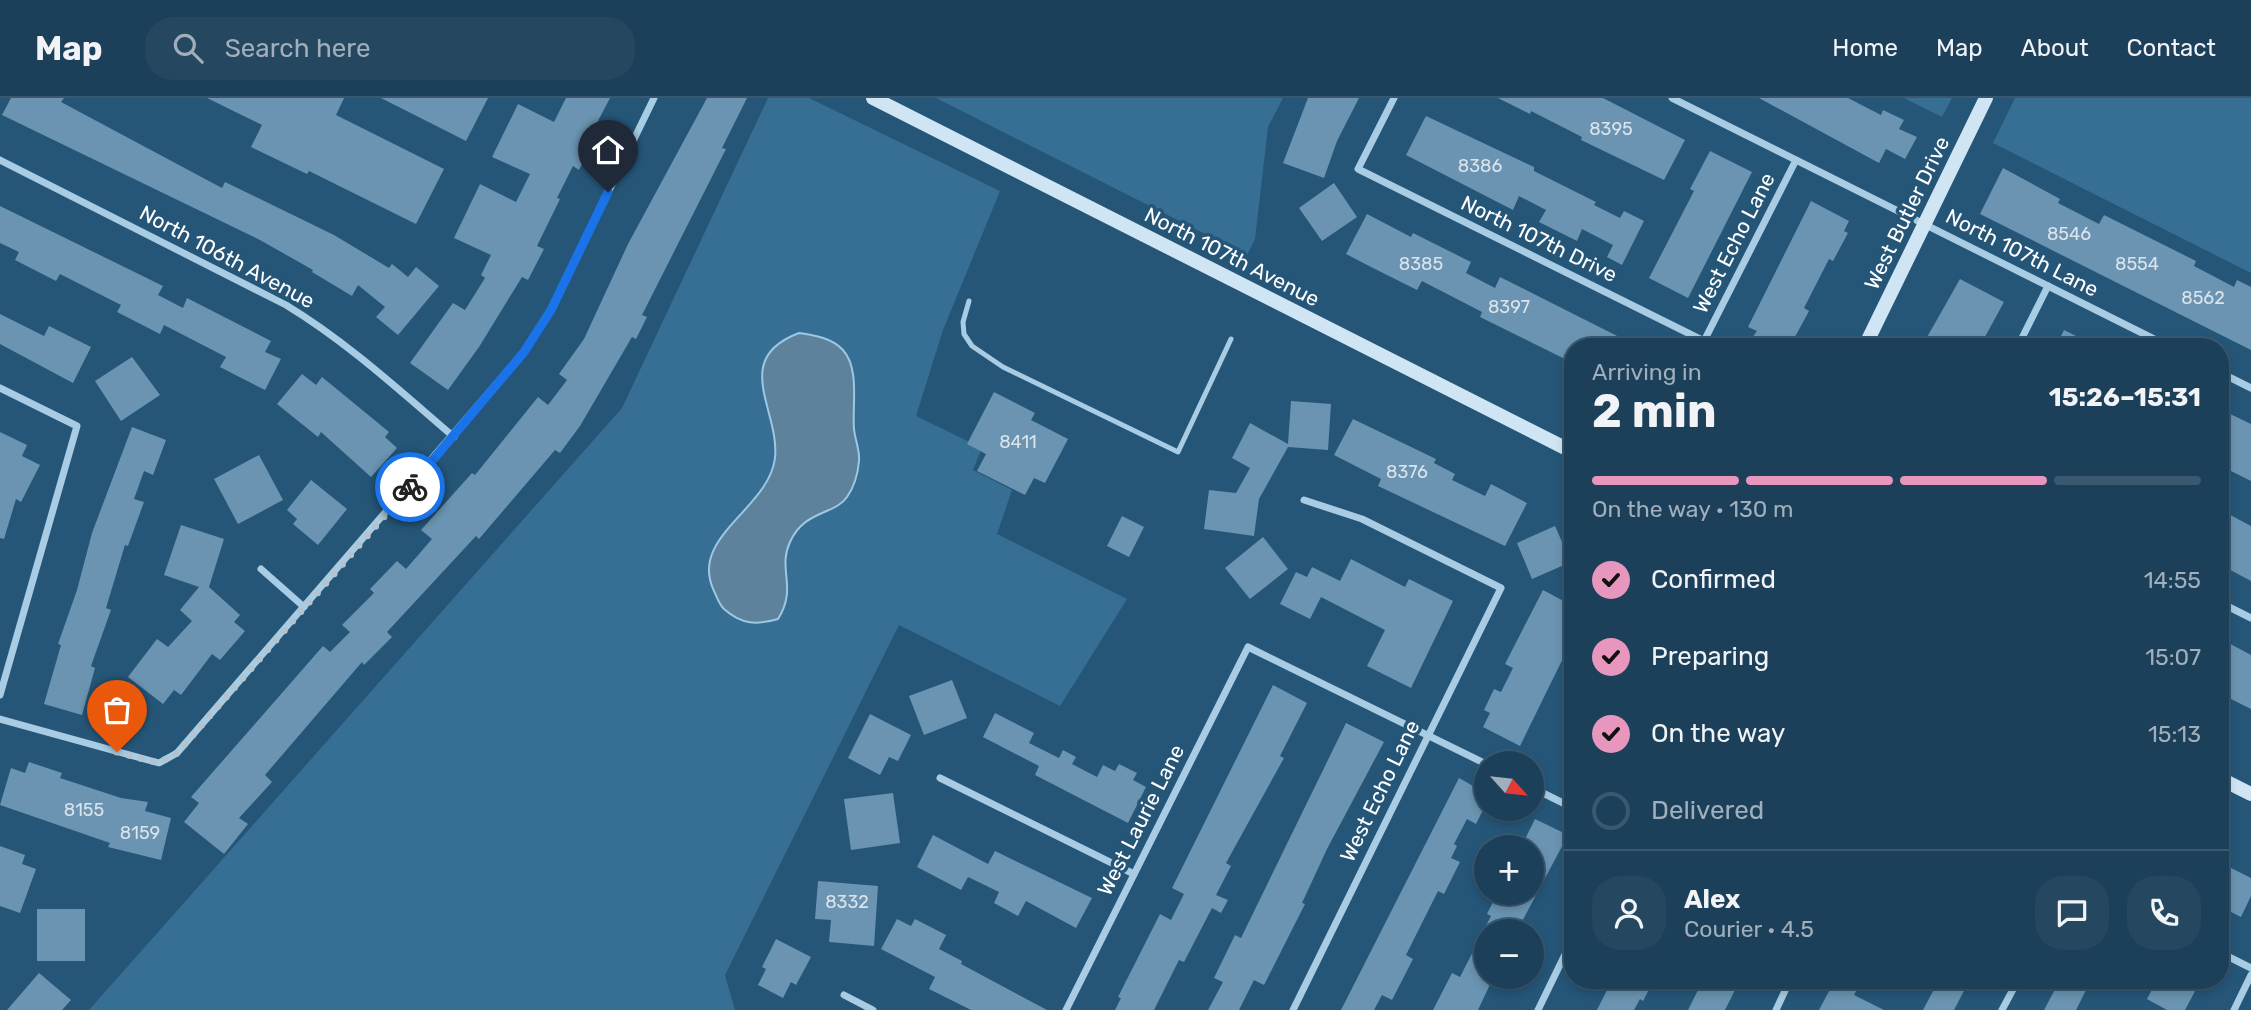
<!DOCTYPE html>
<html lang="en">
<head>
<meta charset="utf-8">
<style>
  :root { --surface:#1c405a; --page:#254760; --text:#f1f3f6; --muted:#a0afbb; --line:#3a5970; --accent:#e797bd }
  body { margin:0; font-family:Rubik,sans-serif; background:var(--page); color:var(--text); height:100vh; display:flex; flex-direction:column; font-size:26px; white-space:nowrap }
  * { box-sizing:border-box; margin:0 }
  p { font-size:23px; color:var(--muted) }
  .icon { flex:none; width:38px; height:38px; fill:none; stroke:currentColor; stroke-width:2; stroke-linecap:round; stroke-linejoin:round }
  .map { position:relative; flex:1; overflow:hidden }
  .details { position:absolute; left:1564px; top:240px; width:665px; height:651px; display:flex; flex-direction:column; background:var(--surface); border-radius:28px; box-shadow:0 4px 10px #0003,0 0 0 2px var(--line) }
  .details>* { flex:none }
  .needle { width:46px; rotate:117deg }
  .buttons { position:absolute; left:1474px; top:653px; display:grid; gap:14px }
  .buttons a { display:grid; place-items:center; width:70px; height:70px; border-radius:50%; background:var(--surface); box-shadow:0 4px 10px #0003,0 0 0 2px var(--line); font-size:35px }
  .pin { position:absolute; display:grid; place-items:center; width:60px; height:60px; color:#fff; margin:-72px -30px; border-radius:50% 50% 50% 0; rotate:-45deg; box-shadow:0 0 7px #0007 }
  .pin .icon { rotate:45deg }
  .courier { position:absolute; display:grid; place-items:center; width:70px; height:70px; margin:-35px; border:5px solid #1a73e8; border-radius:50%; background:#fff; color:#222; box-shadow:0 2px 9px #0007 }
  .head em { font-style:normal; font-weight:700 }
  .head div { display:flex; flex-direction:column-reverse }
  .head { display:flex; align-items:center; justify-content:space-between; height:119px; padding:0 28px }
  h1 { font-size:46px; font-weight:700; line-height:52px }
  .bar { display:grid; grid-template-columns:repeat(4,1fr); gap:10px 7px; align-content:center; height:84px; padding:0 28px }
  .bar i { height:9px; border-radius:5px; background:var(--line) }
  .bar .selected { background:var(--accent) }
  .bar p { grid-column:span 4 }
  .line { display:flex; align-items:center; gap:18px; padding:0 28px; border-top:2px solid var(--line) }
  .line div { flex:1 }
  .round { display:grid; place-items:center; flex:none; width:74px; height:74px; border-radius:28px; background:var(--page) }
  ol { padding:0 28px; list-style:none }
  li { display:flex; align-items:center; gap:21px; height:77px }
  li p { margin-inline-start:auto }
  li .icon { padding:7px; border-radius:50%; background:var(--accent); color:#111; stroke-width:4 }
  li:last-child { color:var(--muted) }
  li i { width:38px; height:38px; border:4px solid var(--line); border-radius:50% }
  header { display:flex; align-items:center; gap:42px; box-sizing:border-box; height:98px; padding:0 35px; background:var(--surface); border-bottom:2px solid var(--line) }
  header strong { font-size:33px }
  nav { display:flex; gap:38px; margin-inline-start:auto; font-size:24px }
  .search { width:490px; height:63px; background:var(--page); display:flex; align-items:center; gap:18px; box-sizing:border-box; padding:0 24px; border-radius:28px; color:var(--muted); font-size:26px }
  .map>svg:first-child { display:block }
  .green { fill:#366f93 }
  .water { fill:#5e829b; stroke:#9bc8e4; stroke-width:2 }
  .building { fill:#6a94b1 }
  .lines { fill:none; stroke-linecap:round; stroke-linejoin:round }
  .lane { stroke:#a7cce3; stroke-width:5 }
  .street { stroke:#a7cce3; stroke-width:7 }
  .secondary { stroke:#d0e5f3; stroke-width:14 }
  .done { stroke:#b3c4d0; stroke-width:7; stroke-dasharray:0 12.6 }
  .route { stroke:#1a73e8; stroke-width:9 }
  .labels { text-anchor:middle; stroke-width:7; stroke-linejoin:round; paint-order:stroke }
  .number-label { font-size:18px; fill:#dae4ec }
  .street-label { font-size:21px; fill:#fff; stroke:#255678 }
</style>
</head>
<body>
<header>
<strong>Map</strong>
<div class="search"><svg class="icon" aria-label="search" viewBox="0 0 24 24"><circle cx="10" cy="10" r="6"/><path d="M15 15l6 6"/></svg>Search here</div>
<nav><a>Home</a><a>Map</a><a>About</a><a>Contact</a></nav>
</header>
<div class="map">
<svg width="2251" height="912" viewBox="0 0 2251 912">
  <rect width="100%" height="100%" fill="#255678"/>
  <g class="green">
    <polygon points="768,0 809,0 1000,93 943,232 916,318 982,350 973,372 1012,392 997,436 1127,501 1060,608 899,527 725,877 735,912 89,912 622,310"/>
    <polygon points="936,0 1283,0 1268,29 1255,141 1247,157"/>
    <polygon points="1904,0 1952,0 1942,19"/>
    <polygon points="2015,0 2251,0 2251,175 1993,45"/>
  </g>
  <path class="water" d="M799 235C814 237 832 240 843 252 860 271 852 308 854 331 855 342 860 352 859 363 858 375 854 389 847 399 835 417 804 412 790 444 777 472 798 489 778 521 757 527 742 527 724 511 719 506 717 499 714 493 688 439 769 411 775 360 780 312 730 261 799 235Z"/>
  <g class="building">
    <polygon points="11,0 64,0 61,4 222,90 225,84 334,137 389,170 392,166 408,179 416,169 439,188 398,237 376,219 385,209 358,187 352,198 312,174 313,172 260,142 2,17"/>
    <polygon points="207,0 344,0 336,17 444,71 416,126 309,73 307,76 251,49 262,27"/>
    <polygon points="381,0 488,0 466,43"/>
    <polygon points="566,0 610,0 587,44 592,46 579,72 573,68 557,100 560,101 537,148 544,151 528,182 522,179 479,249 448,292 410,265 453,205 465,212 485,180 481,177 491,157 454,140 480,86 516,104 530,76 492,59 518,6 554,24"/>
    <polygon points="707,0 747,0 722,50 726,51 642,217 647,219 636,241 632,239 580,328 560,355 555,352 479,441 476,438 387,534 392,539 364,567 362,564 265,677 272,684 239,720 248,726 224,756 184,724 199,705 191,699 323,548 330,554 350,534 342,527 374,495 370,491 397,463 406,471 432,441 421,432 472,375 475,377 538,299 548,307 567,282 559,276 584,241 628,146"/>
    <polygon points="1308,0 1359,0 1337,43 1324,80 1283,65"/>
    <polygon points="1498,0 1603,0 1685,42 1664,82 1581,42 1582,39 1531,13 1530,16"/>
    <polygon points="1759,0 1848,0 1881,17 1883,12 1904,22 1899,31 1917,39 1905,61 1886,51 1879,65"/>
    <polygon points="1426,18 1534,69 1534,73 1596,104 1594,107 1620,120 1624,113 1644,123 1622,167 1607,159 1613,147 1582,131 1577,143 1539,124 1546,112 1519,98 1513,112 1406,57"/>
    <polygon points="1710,53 1752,74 1688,200 1649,180 1694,93 1690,91"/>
    <polygon points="2003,70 2060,101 2058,105 2099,126 2104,117 2196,163 2194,168 2234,189 2237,182 2251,189 2251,252 1980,116"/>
    <polygon points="1334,85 1357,119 1322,143 1299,110"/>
    <polygon points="1811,103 1849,123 1844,133 1848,135 1833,163 1829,161 1804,210 1809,213 1790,248 1746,248 1757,233 1748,229"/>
    <polygon points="0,108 163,188 158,197 183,210 187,200 271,243 265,254 281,261 265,292 220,269 226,259 164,227 160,236 117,214 121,207 60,176 56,183 15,162 19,154 0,145"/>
    <polygon points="1367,116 1411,139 1413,135 1471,164 1466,175 1495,190 1500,179 1637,248 1573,248 1573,265 1480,219 1482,214 1422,183 1417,192 1373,170 1346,156"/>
    <polygon points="1960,181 2004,204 1980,248 1922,248"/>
    <polygon points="0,216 44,238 49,228 91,249 73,285 0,246"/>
    <polygon points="2064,232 2096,248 2056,248"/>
    <polygon points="132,259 160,297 121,323 95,283"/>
    <polygon points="302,276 316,287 322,279 389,334 385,339 397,350 371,379 321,334 318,339 277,306"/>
    <polygon points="994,294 1035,315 1031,322 1068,341 1045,385 1034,380 1025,397 977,373 986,356 967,346"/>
    <polygon points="1291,303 1331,306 1328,352 1288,349 1259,401 1254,438 1204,431 1209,392 1236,395 1250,370 1232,360 1250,325 1288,346"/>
    <polygon points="2226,314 2251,326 2251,383 2221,368 2221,325"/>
    <polygon points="1353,321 1436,361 1434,365 1455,376 1452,382 1485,398 1491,386 1527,405 1505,448 1378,388 1381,381 1334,357"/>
    <polygon points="132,329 166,342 153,377 144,373 134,401 144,404 128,448 125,447 106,510 111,512 91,568 95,570 82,617 44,606 61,547 58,546 77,492 92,435"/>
    <polygon points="0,334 27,347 22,358 40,367 21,404 16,401 4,441 0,440"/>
    <polygon points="259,357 283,402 238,426 214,381"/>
    <polygon points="311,382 347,411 318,447 293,426 297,421 287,412"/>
    <polygon points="2221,412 2251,428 2251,483 2221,467"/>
    <polygon points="1122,418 1144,429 1129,459 1107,448"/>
    <polygon points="181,427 224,441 209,489 240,517 234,524 245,533 220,562 212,556 181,597 174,592 163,606 128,579 157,541 168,549 192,523 180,512 199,489 164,477"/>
    <polygon points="1555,428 1571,464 1532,481 1517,445"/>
    <polygon points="1263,439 1288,471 1250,501 1225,470"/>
    <polygon points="1351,461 1405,489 1409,481 1453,503 1411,590 1367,568 1385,532 1321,499 1310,521 1280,506 1296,474 1307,479 1312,469 1340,483"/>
    <polygon points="1543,492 1573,508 1573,540 1520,648 1483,629 1490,615 1484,612 1494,591 1501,594 1513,570 1505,566"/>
    <polygon points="2221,541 2251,557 2251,611 2221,596"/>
    <polygon points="952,582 967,620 924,637 909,598"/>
    <polygon points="1273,587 1307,605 1280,658 1284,660 1226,765 1231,768 1216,797 1228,802 1221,815 1212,810 1184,864 1179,862 1154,912 1115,912 1121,900 1118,899 1160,816 1171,822 1184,796 1172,790"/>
    <polygon points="995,615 1034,635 1029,645 1059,660 1063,652 1076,659 1072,666 1097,679 1103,667 1115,673 1119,666 1137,675 1133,682 1146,689 1128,725 1035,677 1039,668 983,639"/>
    <polygon points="870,616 911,637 898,663 889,659 880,677 848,660"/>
    <polygon points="1346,625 1384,644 1327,751 1302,805 1305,806 1264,887 1254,882 1239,912 1208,912 1223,884 1214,880 1235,837 1241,840"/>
    <polygon points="29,664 62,675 60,680 121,700 148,704 145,713 171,720 161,762 108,749 110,745 0,707 11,670 25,675"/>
    <polygon points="1459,680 1482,693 1479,699 1486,706 1476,726 1467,721 1454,746 1457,748 1451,760 1460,764 1444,796 1438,793 1406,857 1413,861 1392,902 1382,897 1374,912 1341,912"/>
    <polygon points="893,695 900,745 851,752 844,701"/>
    <polygon points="1535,721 1568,737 1517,833 1486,833 1486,878 1494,878 1478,912 1433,912 1452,875 1460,879 1491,818 1487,816 1498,794 1531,794 1531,749 1521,749"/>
    <polygon points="933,737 988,766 995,753 1092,800 1076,830 1026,803 1018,818 994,805 999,794 968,779 961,792 917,769"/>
    <polygon points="0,748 25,757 22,766 36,771 20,815 0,808"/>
    <polygon points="2221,765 2251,780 2251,798 2241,819 2221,809"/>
    <polygon points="818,783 878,788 874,848 829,844 831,822 815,821"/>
    <rect x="37" y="811" width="48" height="52"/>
    <polygon points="897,821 911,828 915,821 946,837 939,851 962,863 961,866 1047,912 971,912 929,891 935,879 881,851"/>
    <polygon points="776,841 811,859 796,887 791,884 783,900 758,887 766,871 762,869"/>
    <polygon points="39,875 71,902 62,912 7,912"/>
    <polygon points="1612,882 1654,882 1643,903 1640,901 1634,912 1597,912"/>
    <polygon points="1703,882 1740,882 1725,912 1688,912"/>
    <polygon points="1835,882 1862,882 1854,897 1884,912 1819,912"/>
    <polygon points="1939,882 1956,882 1967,887 1954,912 1923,912"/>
    <polygon points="2060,882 2091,882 2076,912 2044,912"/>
    <polygon points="2157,882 2201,882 2185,912 2167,912 2147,901"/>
  </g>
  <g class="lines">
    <polyline class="lane" points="969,203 963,224 964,236 972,248 1003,269 1178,354 1231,241"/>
    <g class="street">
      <polyline points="1394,0 1358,71 1704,243 1796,62"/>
      <polyline points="1672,0 2168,248"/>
      <path d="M0 62 286 207C347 244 399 292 454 339"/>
      <polyline points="2018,248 2048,188"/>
      <polyline points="2221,275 2251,290"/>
      <polyline points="0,290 77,328 0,597"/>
      <polyline points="261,471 304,509"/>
      <polyline points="2221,505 2251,520"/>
      <polyline points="0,621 159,665 177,655 524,254 551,212 654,0"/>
      <polyline points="940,680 1134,776"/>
      <polyline points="1531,689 1573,710"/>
      <polyline points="2221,855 2251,870"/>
      <polyline points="844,897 873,912"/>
      <polyline points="1066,912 1248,549 1486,666"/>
      <polyline points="1293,912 1501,490 1362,421 1304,402"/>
      <polyline points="1538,912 1573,840"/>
      <polyline points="1776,912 1790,882"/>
      <polyline points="2002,912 2018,882"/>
      <polyline points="2234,912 2251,877"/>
    </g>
    <g class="secondary">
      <polyline points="873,0 1573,354"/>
      <polyline points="1865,248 1986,0"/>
      <polyline points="2221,681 2251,696"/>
    </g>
  </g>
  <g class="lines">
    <polyline class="done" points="117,654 159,665 177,655 410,389"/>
    <polyline class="route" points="410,389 524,254 551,212 608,94"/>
  </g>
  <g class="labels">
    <g class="number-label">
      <text x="1611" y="37">8395</text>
      <text x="1480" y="74">8386</text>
      <text x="2069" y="142">8546</text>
      <text x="1421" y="172">8385</text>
      <text x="2137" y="172">8554</text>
      <text x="2203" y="206">8562</text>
      <text x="1509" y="215">8397</text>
      <text x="1018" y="350">8411</text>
      <text x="1407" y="380">8376</text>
      <text x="84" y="718">8155</text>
      <text x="140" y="741">8159</text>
      <text x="847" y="810">8332</text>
    </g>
    <g class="street-label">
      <text transform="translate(1907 115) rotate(-64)" y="7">West Butler Drive</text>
      <text transform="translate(1539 141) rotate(26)" y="7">North 107th Drive</text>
      <text transform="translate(1734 145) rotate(-63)" y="7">West Echo Lane</text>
      <text transform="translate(2022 155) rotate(27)" y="7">North 107th Lane</text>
      <text transform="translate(227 159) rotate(28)" y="7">North 106th Avenue</text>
      <text transform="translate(1232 159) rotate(27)" y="7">North 107th Avenue</text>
      <text transform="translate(1380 693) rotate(-64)" y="7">West Echo Lane</text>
      <text transform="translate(1141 722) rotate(-63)" y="7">West Laurie Lane</text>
    </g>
  </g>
</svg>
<div class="buttons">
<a><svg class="needle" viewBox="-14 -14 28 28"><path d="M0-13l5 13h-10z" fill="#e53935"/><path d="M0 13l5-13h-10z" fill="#a0afbb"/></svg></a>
<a>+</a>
<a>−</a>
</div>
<div class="pin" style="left:117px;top:654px;background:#ea580c"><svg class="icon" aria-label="bag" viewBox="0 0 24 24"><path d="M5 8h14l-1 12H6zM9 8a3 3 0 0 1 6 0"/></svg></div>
<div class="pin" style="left:608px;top:94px;background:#1f2937"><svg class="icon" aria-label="home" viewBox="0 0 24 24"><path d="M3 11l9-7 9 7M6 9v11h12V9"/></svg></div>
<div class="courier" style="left:410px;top:389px"><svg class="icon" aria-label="bike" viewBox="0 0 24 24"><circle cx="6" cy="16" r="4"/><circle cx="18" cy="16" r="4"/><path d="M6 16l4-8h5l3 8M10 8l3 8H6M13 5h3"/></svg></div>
<section class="details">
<div class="head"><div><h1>2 min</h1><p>Arriving in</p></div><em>15:26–15:31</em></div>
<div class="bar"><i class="selected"></i><i class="selected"></i><i class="selected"></i><i></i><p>On the way · 130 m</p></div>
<ol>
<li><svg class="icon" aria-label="check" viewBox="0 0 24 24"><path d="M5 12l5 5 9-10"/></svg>Confirmed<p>14:55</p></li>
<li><svg class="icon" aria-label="check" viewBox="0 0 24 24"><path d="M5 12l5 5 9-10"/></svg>Preparing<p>15:07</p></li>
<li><svg class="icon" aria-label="check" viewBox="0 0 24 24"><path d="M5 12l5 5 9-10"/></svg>On the way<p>15:13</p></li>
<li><i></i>Delivered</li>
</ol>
<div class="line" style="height:126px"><a class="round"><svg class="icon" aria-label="person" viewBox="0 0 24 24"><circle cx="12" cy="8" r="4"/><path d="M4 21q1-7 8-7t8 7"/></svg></a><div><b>Alex</b><p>Courier · 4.5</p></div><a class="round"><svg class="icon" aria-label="chat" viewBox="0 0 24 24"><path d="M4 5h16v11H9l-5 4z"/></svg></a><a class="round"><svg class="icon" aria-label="phone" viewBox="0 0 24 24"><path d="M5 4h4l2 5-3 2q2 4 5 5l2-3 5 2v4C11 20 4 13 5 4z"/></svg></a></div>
</section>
</div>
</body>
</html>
